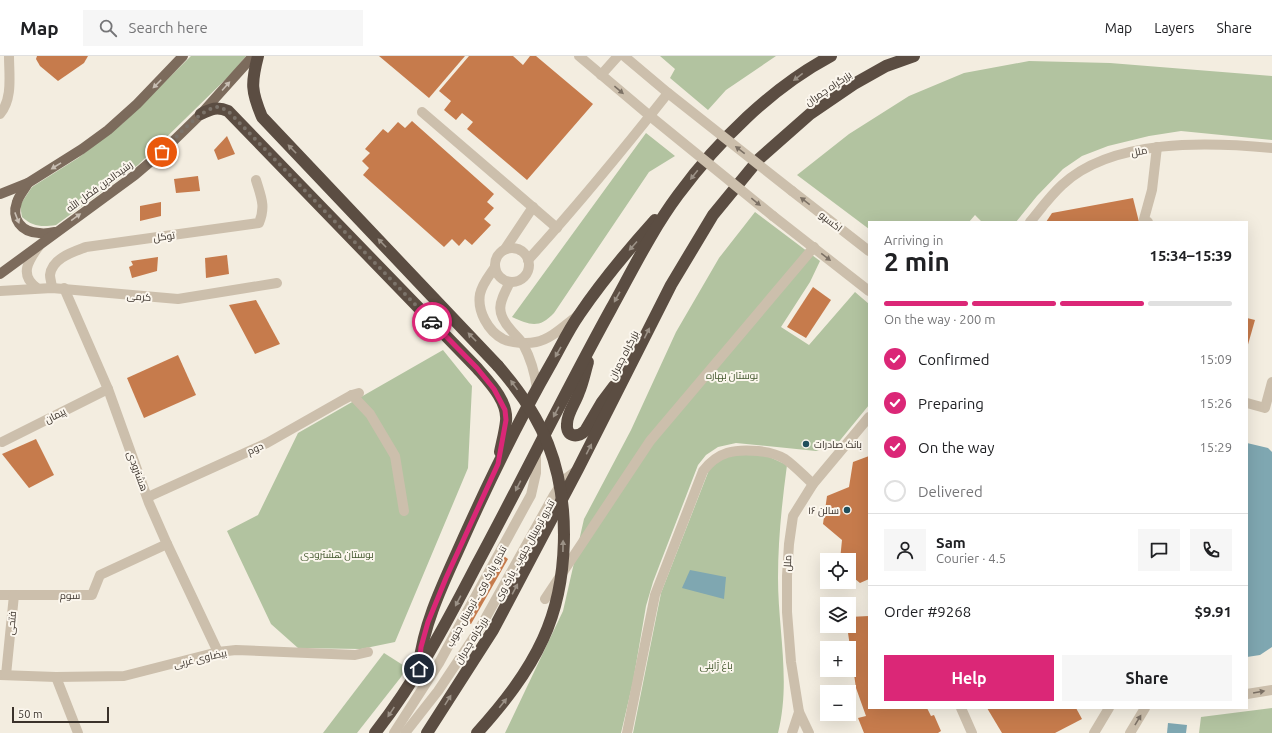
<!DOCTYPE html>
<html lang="en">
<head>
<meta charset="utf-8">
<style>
  :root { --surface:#fff; --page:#f6f6f6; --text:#202124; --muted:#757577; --line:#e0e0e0; --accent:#db2777 }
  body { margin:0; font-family:Ubuntu,Cairo,sans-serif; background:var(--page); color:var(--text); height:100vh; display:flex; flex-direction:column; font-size:15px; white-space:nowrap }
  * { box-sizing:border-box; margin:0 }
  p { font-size:13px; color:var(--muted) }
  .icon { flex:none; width:22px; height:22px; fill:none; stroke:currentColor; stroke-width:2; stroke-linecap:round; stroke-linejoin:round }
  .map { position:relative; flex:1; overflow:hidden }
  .drawer { position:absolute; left:868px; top:165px; width:380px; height:488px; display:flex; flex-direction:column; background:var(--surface); border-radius:0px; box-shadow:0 4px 16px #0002 }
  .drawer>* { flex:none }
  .buttons { position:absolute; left:820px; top:497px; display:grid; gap:8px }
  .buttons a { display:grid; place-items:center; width:36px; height:36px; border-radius:0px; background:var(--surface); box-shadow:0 4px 16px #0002; font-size:20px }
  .scale { position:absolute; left:12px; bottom:10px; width:97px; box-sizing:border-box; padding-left:4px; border:2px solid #3a322b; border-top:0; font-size:11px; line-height:14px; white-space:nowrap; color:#3a322b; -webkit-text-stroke:3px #fbf6ed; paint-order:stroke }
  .pin { position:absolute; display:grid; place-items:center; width:34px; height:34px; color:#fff; margin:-17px; border:2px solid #fff; border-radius:50%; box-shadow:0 1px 4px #0007 }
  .courier { position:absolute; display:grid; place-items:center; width:40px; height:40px; margin:-20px; border:3px solid #db2777; border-radius:50%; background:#fff; color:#222; box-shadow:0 1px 5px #0007 }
  .summary em { font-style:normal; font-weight:700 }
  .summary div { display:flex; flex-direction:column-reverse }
  .summary { display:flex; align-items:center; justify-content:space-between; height:68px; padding:0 16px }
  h1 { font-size:26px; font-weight:700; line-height:30px }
  .bar { display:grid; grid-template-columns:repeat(4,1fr); gap:6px 4px; align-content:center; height:48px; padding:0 16px }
  .bar i { height:5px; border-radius:3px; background:var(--line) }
  .bar .on { background:var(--accent) }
  .bar p { grid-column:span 4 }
  .line { display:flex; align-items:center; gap:10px; padding:0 16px; border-top:1px solid var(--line) }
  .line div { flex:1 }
  .round { display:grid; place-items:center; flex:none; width:42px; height:42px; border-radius:0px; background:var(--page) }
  ol { padding:0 16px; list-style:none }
  li { display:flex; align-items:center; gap:12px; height:44px }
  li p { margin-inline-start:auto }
  li .icon { padding:4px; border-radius:50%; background:var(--accent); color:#fff; stroke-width:4 }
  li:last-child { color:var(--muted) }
  li i { width:22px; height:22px; border:2px solid var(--line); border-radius:50% }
  .action { display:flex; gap:8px; margin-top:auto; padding:8px 16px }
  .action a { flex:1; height:46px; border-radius:0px; background:var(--accent); color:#fff; font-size:16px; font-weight:700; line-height:46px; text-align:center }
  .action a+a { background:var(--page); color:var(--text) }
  header { display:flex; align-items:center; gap:24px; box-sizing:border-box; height:56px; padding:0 20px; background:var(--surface); border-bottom:1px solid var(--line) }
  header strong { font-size:19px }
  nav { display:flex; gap:22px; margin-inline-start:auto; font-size:14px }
  .search { width:280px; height:36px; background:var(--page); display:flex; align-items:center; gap:10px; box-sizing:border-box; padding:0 14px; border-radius:0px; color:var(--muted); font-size:15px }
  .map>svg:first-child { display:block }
  .green { fill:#b2c3a0 }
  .water { fill:#7fa7b1 }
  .building { fill:#c67b4c }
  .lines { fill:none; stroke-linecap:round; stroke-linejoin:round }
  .minor { stroke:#ccbfac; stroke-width:10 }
  .major { stroke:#7c6b5c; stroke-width:10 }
  .highway { stroke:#5b4d42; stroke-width:12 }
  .minor-bridge { stroke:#ccbfac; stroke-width:10 }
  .highway-bridge { stroke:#5b4d42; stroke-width:12 }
  .oneway { fill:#9b9186 }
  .oneway2 { fill:#c8beb3 }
  .oneway3 { fill:#7c7165 }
  .done { stroke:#7b736a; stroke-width:4; stroke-dasharray:0 7.2 }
  .route { stroke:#db2777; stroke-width:5 }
  .poi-dot { fill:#204f5c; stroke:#fbf6ed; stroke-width:1.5 }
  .labels { text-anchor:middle; stroke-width:4; stroke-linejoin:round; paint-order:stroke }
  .street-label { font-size:10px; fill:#3a322b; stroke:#fbf6ed }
  .park-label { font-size:10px; fill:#43582e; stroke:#fbf6ed }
  .poi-label { font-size:10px; fill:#3a322b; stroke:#fbf6ed; text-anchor:start }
</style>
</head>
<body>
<header>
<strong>Map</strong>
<div class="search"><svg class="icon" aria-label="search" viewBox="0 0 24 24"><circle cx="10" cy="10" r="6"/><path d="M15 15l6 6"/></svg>Search here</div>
<nav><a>Map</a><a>Layers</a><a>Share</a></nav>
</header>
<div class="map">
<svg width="1272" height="677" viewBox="0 0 1272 677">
  <rect width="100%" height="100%" fill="#f3ede0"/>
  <g class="green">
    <path d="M191 0H246L232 17 138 109 56 169C42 171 33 171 22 161L20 149 32 131 78 102 122 68Z"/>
    <polygon points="660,0 776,0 726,34 708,54 670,22 675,13"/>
    <polygon points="1029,5 1110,7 1272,20 1272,84 1181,75 1149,80 1108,90 1082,100 1063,113 1037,140 1016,166 982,166 975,159 969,166 869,166 869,173 797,119 849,78 909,40 964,17"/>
    <path d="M646 77 675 100 649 116 554 257C539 273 530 269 512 261Z"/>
    <polygon points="755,156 820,205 810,226 781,271 809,289 855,236 869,248 869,349 837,388 816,395 736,387 718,391 706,399 698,409 653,526 646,550 633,626 621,677 505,677 563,555 584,463 631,374 676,276 719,202"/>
    <polygon points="443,294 472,330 468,412 395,586 361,593 298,592 271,568 227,475 258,459 298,377"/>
    <path d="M763 398 787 409C782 446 778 484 778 522 778 573 791 626 778 677H633L661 537 709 414 715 405 728 399Z"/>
    <polygon points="384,597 406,611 401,621 357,677 323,677"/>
    <polygon points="1272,652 1272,677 1199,677 1201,661"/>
  </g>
  <g class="water">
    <polygon points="1247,387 1268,392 1272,396 1272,591 1260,599 1247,601"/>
    <polygon points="690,514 726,521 724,543 682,532"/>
    <polygon points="1168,667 1187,669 1186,677 1167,677"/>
  </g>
  <g class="building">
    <polygon points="37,0 88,0 84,7 58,25 40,10 36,3"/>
    <polygon points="379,0 465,0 429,42"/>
    <polygon points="469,0 513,0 523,9 530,0 536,0 593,48 527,124 467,73 473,66 462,57 456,64 444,54 451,45 439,35"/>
    <polygon points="412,65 494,138 487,146 494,152 484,163 491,169 472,189 465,183 459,190 452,183 444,191 363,119 369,112 362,105 370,97 365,93 383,73 388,77 398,66 405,72"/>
    <polygon points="227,80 235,98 218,104 214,94"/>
    <polygon points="198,120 200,135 176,137 174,123"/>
    <polygon points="1133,142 1139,166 1046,166 1052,157"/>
    <polygon points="161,146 161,160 140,165 140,150"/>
    <polygon points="227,199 229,218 206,222 205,202"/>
    <polygon points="158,201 157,215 132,222 129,211 133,209 131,205"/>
    <polygon points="813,231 831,244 806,282 787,271"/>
    <polygon points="256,244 280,288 255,298 229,249"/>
    <polygon points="1247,262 1255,264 1247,292"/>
    <polygon points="178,299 196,339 144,362 127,322"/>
    <polygon points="36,383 54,419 29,432 2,398"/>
    <polygon points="869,400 869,523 860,527 849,518 849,504 840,504 842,484 823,468 827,440 849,431 853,406"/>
    <polygon points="501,498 508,503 471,568 465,565"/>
    <polygon points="869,560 869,652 927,652 931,660 934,659 941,675 938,677 864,677 858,662 866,660 856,632 847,570 849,570 849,561"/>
    <polygon points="987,652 1076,652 1082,663 1055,677 1002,677"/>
  </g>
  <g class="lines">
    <g class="minor">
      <polyline points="579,0 650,60"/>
      <polyline points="601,19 618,0"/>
      <polyline points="422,56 557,172"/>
      <path d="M0 58C13 43 9 19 9 0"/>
      <polyline points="792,135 869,195"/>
      <polyline points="773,160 869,235"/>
      <path d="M1030 166C1040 154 1050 140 1062 129 1112 82 1208 86 1272 92"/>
      <polyline points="1148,166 1144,163 1152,134 1157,91"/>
      <circle cx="512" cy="209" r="17"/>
      <polyline points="505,193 533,151"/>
      <path d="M528 204C577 150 623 94 668 37L624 0"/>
      <path d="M495 211C489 220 482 228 480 238 477 255 488 275 503 283 511 287 527 288 536 286 551 283 564 270 576 261"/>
      <path d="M510 226C500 246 494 255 511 274 515 279 520 283 523 288 531 303 535 317 537 333"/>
      <path d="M37 232C19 219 28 205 39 190"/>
      <path d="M52 232C52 228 50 223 50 219 52 202 73 196 86 191L259 167C266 150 261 141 256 124"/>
      <polyline points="64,232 108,333 149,447 167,488 218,596"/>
      <polyline points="0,235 52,232 178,243 277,227"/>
      <polyline points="352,339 370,358 395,400 404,455"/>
      <polyline points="1247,347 1265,352 1272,326"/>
      <polyline points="2,386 108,333"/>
      <polyline points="148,441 267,387 341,345 352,339 359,337"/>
      <polyline points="0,539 92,539 100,519 167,488"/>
      <polyline points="545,543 650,385 814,191"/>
      <polyline points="0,619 56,621 124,620 218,596 236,594 355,599 368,596"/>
      <polyline points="6,619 14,539"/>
      <polyline points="56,621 78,677"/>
      <polyline points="1247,638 1272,634"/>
      <polyline points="961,652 972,677"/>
      <polyline points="799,656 809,677"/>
      <polyline points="394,677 439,607 531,439 536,417 536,395"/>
      <polyline points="405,677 438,635 480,572 554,439 564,424 576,415"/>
      <path d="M627 677 655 539 703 415C718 395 735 393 758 395 768 396 777 398 785 403 795 410 804 420 813 428"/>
      <polyline points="792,677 799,656 791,606 787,556 787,520 789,488 793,460 813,428 869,361"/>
      <polyline points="1094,677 1109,652"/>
      <polyline points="1130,677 1145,652"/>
    </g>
    <g class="major">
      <path d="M28 127C25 133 19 139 17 146 11 163 21 176 39 177 44 178 50 177 55 176"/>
      <polyline points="0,138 28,127 82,93 108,74 137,48 183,0"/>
      <polyline points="0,218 135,119 162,96 201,58 253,0"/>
    </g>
    <g class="highway">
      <path d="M258 0C251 27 251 35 262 61L498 310"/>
      <path d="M201 58C211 53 217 50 228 55L477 312C489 326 508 345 506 365 505 375 502 386 500 396"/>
      <path d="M588 306C585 316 583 327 579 336 576 346 567 357 567 368 566 381 577 382 585 375L602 346 614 330"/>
      <path d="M419 609C424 564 446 522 464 481 491 421 520 362 552 306 561 290 569 273 579 259 602 225 628 194 655 164"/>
      <path d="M375 677C415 626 446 568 476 510 522 425 564 338 611 253 632 215 652 174 678 139 718 85 771 32 831 0"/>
      <polyline points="427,677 493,574 578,413 671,229 713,159 759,103 810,58 854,28 886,10 914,0"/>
    </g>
    <g class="minor-bridge">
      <polyline points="668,37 792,135"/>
      <polyline points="650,60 773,160"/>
    </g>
    <path class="highway-bridge" d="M477 677C503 648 527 618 543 583 569 527 571 446 548 388 537 360 518 333 498 310"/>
  </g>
  <defs><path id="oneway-solid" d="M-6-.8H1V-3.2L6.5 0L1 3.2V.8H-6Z"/></defs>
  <g class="oneway">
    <use href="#oneway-solid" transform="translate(798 21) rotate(142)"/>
    <use href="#oneway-solid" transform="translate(292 93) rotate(-134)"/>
    <use href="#oneway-solid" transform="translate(694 119) rotate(129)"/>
    <use href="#oneway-solid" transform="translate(382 187) rotate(-134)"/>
    <use href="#oneway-solid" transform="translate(633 190) rotate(132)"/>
    <use href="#oneway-solid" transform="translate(617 241) rotate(119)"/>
    <use href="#oneway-solid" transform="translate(647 277) rotate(-64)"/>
    <use href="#oneway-solid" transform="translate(472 281) rotate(-134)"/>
    <use href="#oneway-solid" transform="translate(558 296) rotate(120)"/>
    <use href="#oneway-solid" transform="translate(514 329) rotate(-126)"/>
    <use href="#oneway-solid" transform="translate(556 356) rotate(118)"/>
    <use href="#oneway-solid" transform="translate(589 393) rotate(-63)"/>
    <use href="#oneway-solid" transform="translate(518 430) rotate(117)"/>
    <use href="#oneway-solid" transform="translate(563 490) rotate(-89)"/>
    <use href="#oneway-solid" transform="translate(515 533) rotate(-62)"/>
    <use href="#oneway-solid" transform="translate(458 545) rotate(118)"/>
    <use href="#oneway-solid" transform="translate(448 644) rotate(-58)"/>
    <use href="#oneway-solid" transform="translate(503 647) rotate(-51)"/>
    <use href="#oneway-solid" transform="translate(391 656) rotate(124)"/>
  </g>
  <g class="oneway2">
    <use href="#oneway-solid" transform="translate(157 28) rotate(135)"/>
    <use href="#oneway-solid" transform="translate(226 30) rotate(-48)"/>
    <use href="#oneway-solid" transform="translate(56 110) rotate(148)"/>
    <use href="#oneway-solid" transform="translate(76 161) rotate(-36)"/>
    <use href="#oneway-solid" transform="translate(17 162) rotate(69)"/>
  </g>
  <g class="oneway3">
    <use href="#oneway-solid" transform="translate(619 34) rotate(40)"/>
    <use href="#oneway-solid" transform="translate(740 94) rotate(-142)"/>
    <use href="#oneway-solid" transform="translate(805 145) rotate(-142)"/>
    <use href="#oneway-solid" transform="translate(756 146) rotate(39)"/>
    <use href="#oneway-solid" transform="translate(826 201) rotate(37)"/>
    <use href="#oneway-solid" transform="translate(1259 636) rotate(-10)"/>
    <use href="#oneway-solid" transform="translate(1138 664) rotate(-59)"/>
  </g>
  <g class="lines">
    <path class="done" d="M162 96C174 84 202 50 220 51 222 52 226 54 228 55L432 266"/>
    <polyline class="route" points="419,613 421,591 428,566 446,522 498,408 506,364 505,354 494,333 477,312 432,266"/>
  </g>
  <g class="poi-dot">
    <circle cx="806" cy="388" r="4"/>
    <circle cx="847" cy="454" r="4"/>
  </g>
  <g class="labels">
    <g class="street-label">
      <text transform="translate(828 32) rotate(-34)" y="4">بزرگراه چمران</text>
      <text transform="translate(1139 95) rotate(-12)" y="4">ملل</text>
      <text transform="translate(99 130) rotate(-36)" y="4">رشیدالدین فضل الله</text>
      <text transform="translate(831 165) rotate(38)" y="4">اکسپو</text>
      <text transform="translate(164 180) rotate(-8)" y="4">توکل</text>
      <text transform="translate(139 240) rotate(5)" y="4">کرمی</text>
      <text transform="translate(623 299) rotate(-63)" y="4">بزرگراه چمران</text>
      <text transform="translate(55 359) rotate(-27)" y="4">پیمان</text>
      <text transform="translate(255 392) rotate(-24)" y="4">دوم</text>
      <text transform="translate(138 415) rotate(70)" y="4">هشترودی</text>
      <text transform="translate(524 494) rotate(-61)" y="4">تندرو ترمینال جنوب ـ پارک وی</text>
      <text transform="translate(787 507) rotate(-87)" y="4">ملل</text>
      <text x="70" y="543">سوم</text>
      <text transform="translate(476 540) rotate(-61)" y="4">تندرو پارک وی ـ ترمینال جنوب</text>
      <text transform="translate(11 567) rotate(-84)" y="4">فتحی</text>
      <text transform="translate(471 584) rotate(-58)" y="4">بزرگراه چمران</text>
      <text transform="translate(200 602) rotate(-13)" y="4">بیضاوی غربی</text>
    </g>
    <g class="park-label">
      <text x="732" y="323">بوستان بهاره</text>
      <text x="337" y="502">بوستان هشترودی</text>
      <text x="716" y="613">باغ ژاپنی</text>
    </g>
    <g class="poi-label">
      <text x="814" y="392">بانک صادرات</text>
      <text x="839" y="458" text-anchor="end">سالن ۱۶</text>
    </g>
  </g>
</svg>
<div class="buttons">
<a><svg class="icon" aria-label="locate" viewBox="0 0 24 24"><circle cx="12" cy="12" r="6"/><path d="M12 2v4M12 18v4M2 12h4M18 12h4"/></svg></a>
<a><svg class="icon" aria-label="layers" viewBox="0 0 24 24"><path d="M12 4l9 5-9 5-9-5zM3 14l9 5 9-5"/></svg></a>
<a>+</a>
<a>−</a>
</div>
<div class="scale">50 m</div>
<div class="pin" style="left:162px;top:96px;background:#ea580c"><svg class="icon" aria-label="bag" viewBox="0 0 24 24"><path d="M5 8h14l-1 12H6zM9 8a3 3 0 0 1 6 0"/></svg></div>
<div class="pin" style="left:419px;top:613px;background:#1f2937"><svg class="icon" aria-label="home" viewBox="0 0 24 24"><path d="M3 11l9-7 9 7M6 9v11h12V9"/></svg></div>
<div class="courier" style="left:432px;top:266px"><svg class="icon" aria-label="car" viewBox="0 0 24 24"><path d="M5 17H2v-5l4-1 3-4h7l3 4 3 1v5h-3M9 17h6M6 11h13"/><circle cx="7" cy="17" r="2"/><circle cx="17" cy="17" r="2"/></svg></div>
<section class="drawer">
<div class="summary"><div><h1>2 min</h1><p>Arriving in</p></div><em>15:34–15:39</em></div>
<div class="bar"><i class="on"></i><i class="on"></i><i class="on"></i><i></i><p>On the way · 200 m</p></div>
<ol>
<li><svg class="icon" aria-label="check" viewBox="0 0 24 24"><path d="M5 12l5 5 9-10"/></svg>Confirmed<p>15:09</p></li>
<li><svg class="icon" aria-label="check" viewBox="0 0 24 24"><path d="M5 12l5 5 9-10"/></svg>Preparing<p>15:26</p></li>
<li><svg class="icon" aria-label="check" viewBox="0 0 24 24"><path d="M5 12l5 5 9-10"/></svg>On the way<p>15:29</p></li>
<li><i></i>Delivered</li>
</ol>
<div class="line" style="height:72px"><a class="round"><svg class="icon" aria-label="person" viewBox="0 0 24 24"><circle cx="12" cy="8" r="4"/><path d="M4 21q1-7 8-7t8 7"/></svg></a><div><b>Sam</b><p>Courier · 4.5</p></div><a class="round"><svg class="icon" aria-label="chat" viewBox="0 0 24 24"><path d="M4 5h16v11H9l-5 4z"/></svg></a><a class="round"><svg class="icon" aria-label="phone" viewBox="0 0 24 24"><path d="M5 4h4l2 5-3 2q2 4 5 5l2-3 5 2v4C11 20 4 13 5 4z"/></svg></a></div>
<div class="line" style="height:52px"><div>Order #9268</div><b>$9.91</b></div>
<div class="action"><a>Help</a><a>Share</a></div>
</section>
</div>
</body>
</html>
